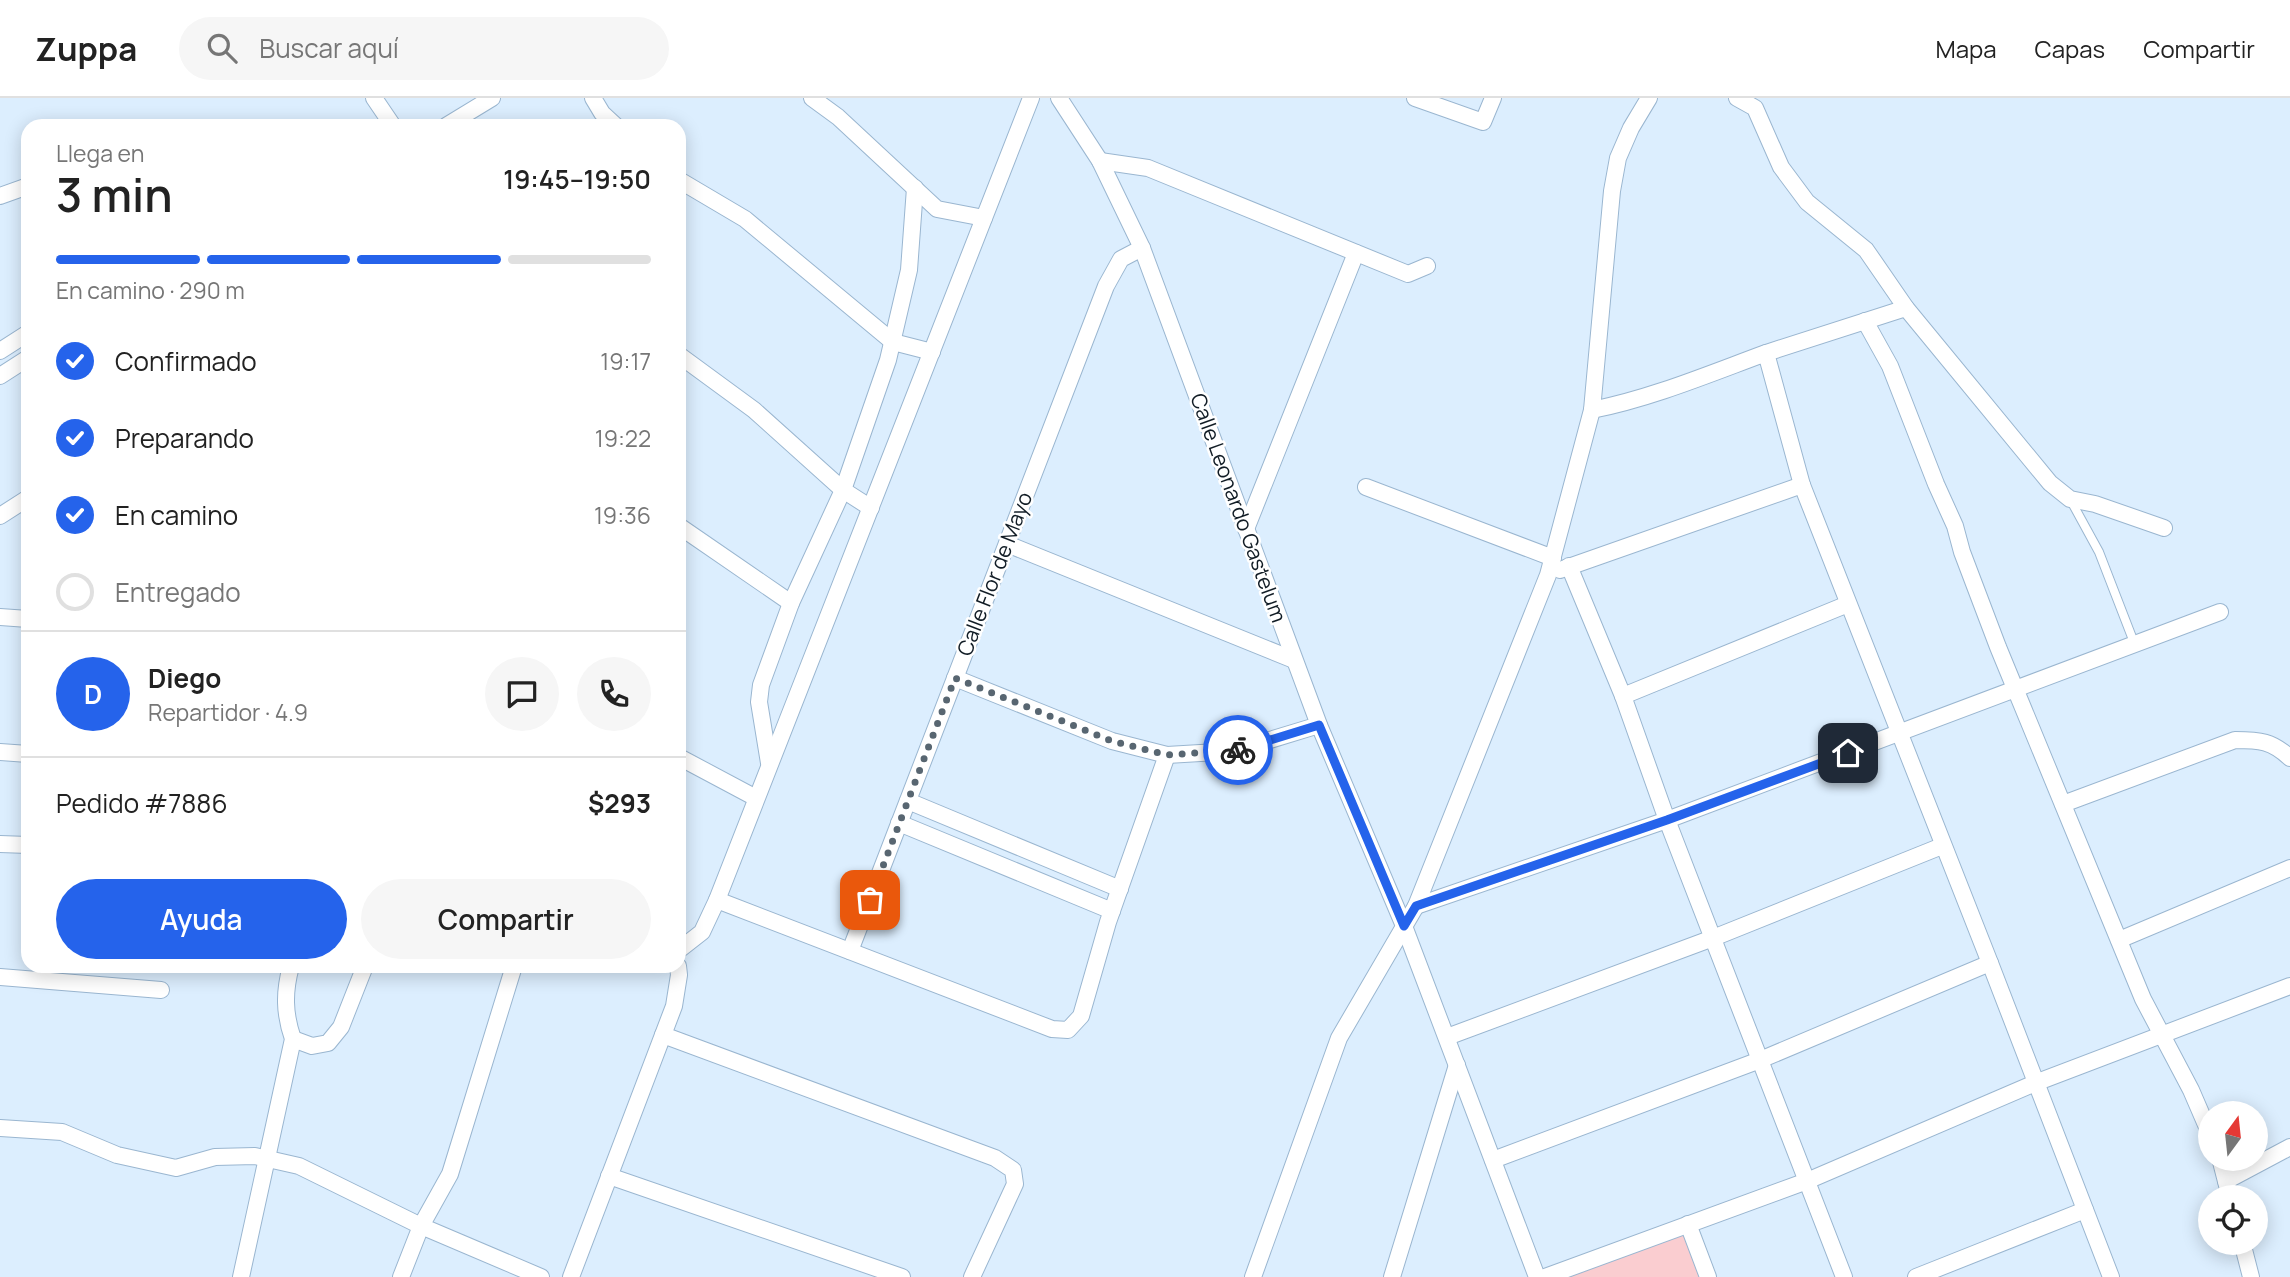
<!DOCTYPE html>
<html lang="es">
<head>
<meta charset="utf-8">
<style>
  :root { --surface:#fff; --page:#f6f6f6; --text:#222; --muted:#767676; --line:#e0e0e0; --accent:#2563eb }
  body { margin:0; font-family:Manrope,sans-serif; background:var(--page); color:var(--text); height:100vh; display:flex; flex-direction:column; font-size:26px; white-space:nowrap }
  * { box-sizing:border-box; margin:0 }
  p { font-size:23px; color:var(--muted) }
  .icon { flex:none; width:38px; height:38px; fill:none; stroke:currentColor; stroke-width:2; stroke-linecap:round; stroke-linejoin:round }
  .map { position:relative; flex:1; overflow:hidden }
  .panel { position:absolute; left:21px; top:21px; width:665px; height:854px; display:flex; flex-direction:column; background:var(--surface); border-radius:21px; box-shadow:0 4px 18px #0003 }
  .panel>* { flex:none }
  .needle { width:46px; rotate:15deg }
  .tools { position:absolute; left:2198px; top:1003px; display:grid; gap:14px }
  .tools a { display:grid; place-items:center; width:70px; height:70px; border-radius:50%; background:var(--surface); box-shadow:0 4px 18px #0003; font-size:35px }
  .pin { position:absolute; display:grid; place-items:center; width:60px; height:60px; color:#fff; margin:-30px; border-radius:14px; box-shadow:0 4px 10px #0006 }
  .courier { position:absolute; display:grid; place-items:center; width:70px; height:70px; margin:-35px; border:5px solid #2563eb; border-radius:50%; background:#fff; color:#222; box-shadow:0 2px 9px #0007 }
  .overview em { font-style:normal; font-weight:600 }
  .overview div { display:flex; flex-direction:column-reverse }
  .overview { display:flex; align-items:center; justify-content:space-between; height:119px; padding:0 35px }
  h1 { font-size:46px; font-weight:600; line-height:52px }
  .bar { display:grid; grid-template-columns:repeat(4,1fr); gap:10px 7px; align-content:center; height:84px; padding:0 35px }
  .bar i { height:9px; border-radius:5px; background:var(--line) }
  .bar .current { background:var(--accent) }
  .bar p { grid-column:span 4 }
  .line { display:flex; align-items:center; gap:18px; padding:0 35px; border-top:2px solid var(--line) }
  .line div { flex:1 }
  .round { display:grid; place-items:center; flex:none; width:74px; height:74px; border-radius:37px; background:var(--page) }
  ol { padding:0 35px; list-style:none }
  li { display:flex; align-items:center; gap:21px; height:77px }
  li p { margin-inline-start:auto }
  li .icon { padding:7px; border-radius:50%; background:var(--accent); color:#fff; stroke-width:4 }
  li:last-child { color:var(--muted) }
  li i { width:38px; height:38px; border:4px solid var(--line); border-radius:50% }
  .primary-button { display:flex; gap:14px; margin-top:auto; padding:14px 35px }
  .primary-button a { flex:1; height:80px; border-radius:42px; background:var(--accent); color:#fff; font-size:28px; font-weight:600; line-height:80px; text-align:center }
  .primary-button a+a { background:var(--page); color:var(--text) }
  header { display:flex; align-items:center; gap:42px; box-sizing:border-box; height:98px; padding:0 35px; background:var(--surface); border-bottom:2px solid var(--line) }
  header strong { font-size:33px }
  nav { display:flex; gap:38px; margin-inline-start:auto; font-size:24px }
  .search { width:490px; height:63px; background:var(--page); display:flex; align-items:center; gap:18px; box-sizing:border-box; padding:0 24px; border-radius:38px; color:var(--muted); font-size:26px }
  .map>svg:first-child { display:block }
  .park { fill:#facdd0 }
  .lines { fill:none; stroke-linecap:round; stroke-linejoin:round }
  .lane-casing { stroke:#9ab6d0; stroke-width:10 }
  .street-casing { stroke:#9ab6d0; stroke-width:18 }
  .lane { stroke:#fff; stroke-width:8 }
  .street { stroke:#fff; stroke-width:16 }
  .done { stroke:#586671; stroke-width:7; stroke-dasharray:0 12.6 }
  .route { stroke:#2563eb; stroke-width:9 }
  .labels { text-anchor:middle; stroke-width:5; stroke-linejoin:round; paint-order:stroke }
  .street-label { font-size:21px; fill:#111c25; stroke:#fff }
</style>
</head>
<body>
<header>
<strong>Zuppa</strong>
<div class="search"><svg class="icon" aria-label="search" viewBox="0 0 24 24"><circle cx="10" cy="10" r="6"/><path d="M15 15l6 6"/></svg>Buscar aquí</div>
<nav><a>Mapa</a><a>Capas</a><a>Compartir</a></nav>
</header>
<div class="map">
<svg width="2290" height="1179" viewBox="0 0 2290 1179">
  <rect width="100%" height="100%" fill="#dceefe"/>
  <polygon class="park" points="1685,1135 1701,1179 1564,1179"/>
  <g class="lines">
    <defs>
      <polyline id="lane" points="2070,401 2099,454 2135,547"/>
      <g id="street">
        <polyline points="374,0 393,28"/>
        <polyline points="593,0 602,15 616,28"/>
        <polyline points="812,0 838,19 937,111 984,120"/>
        <polyline points="1059,0 1100,63 1142,150 1319,627 1404,828 1537,1179"/>
        <polyline points="1415,0 1483,24 1493,0"/>
        <polyline points="1737,0 1755,10 1781,69 1807,104 1866,152 1906,210 2050,385 2070,401 2095,406 2164,430"/>
        <polyline points="446,28 492,0"/>
        <polyline points="1100,63 1148,70 1408,176 1427,168"/>
        <polyline points="679,82 745,121 893,244 932,254"/>
        <polyline points="0,98 28,88"/>
        <polyline points="1865,223 1890,268 1936,386 1955,428 1962,454 1998,549 2143,901 2191,992 2210,1036"/>
        <polyline points="0,253 28,235"/>
        <polyline points="1766,255 1906,210"/>
        <polyline points="679,257 754,312 843,392 871,410"/>
        <polyline points="0,278 28,260"/>
        <path d="M1592 312C1652 300 1709 276 1766 255L1802 387 1990 865 2111 1179"/>
        <polyline points="1366,389 1553,460"/>
        <polyline points="0,418 28,400"/>
        <polyline points="679,428 791,505"/>
        <polyline points="1246,431 1356,155"/>
        <polyline points="1007,446 1294,562"/>
        <polyline points="1569,468 1623,598 1667,722 1844,1179"/>
        <polyline points="1560,472 1802,387"/>
        <polyline points="0,519 28,521"/>
        <polyline points="955,580 1112,643 1167,657 1234,653 1319,627"/>
        <polyline points="1623,598 1848,506"/>
        <polyline points="0,654 28,656"/>
        <polyline points="679,659 756,700"/>
        <polyline points="769,665 759,604 761,587 791,505 843,392 888,262 909,172 915,90"/>
        <polyline points="908,703 1120,791"/>
        <path d="M2063 706 2235 642C2260 642 2272 643 2290 660"/>
        <polyline points="899,725 1112,813"/>
        <polyline points="0,746 28,747"/>
        <polyline points="717,802 1052,931 1068,932 1081,918 1108,824 1167,657"/>
        <polyline points="1416,808 1667,722 2220,514"/>
        <polyline points="2119,842 2290,770"/>
        <polyline points="679,852 702,834 717,802 1031,0"/>
        <polyline points="850,853 1106,188 1121,161 1142,150"/>
        <polyline points="0,879 161,892"/>
        <polyline points="663,937 995,1060 1013,1072 1015,1086 972,1179"/>
        <polyline points="1447,939 1713,840 1942,748"/>
        <polyline points="293,941 312,948 328,945 341,929 365,868"/>
        <polyline points="0,1030 62,1034 117,1057 176,1070 215,1059 255,1058 299,1068 421,1128 541,1179"/>
        <polyline points="2220,1060 2230,1099"/>
        <polyline points="1493,1062 1760,962 1990,865"/>
        <polyline points="609,1078 902,1179"/>
        <polyline points="2226,1083 2290,1049"/>
        <polyline points="1688,1126 1708,1179"/>
        <polyline points="2242,1144 2251,1179"/>
        <path d="M241 1179 293 941C284 915 284 894 291 868"/>
        <polyline points="401,1179 421,1128 450,1076 514,868"/>
        <polyline points="571,1179 674,908 679,877 678,868"/>
        <polyline points="1253,1179 1339,940 1416,808 1548,477 1592,312 1612,93 1618,60 1631,30 1649,0"/>
        <polyline points="1392,1179 1457,967"/>
        <polyline points="1545,1179 1807,1083 2035,985 2290,888"/>
        <polyline points="1916,1179 2085,1112"/>
      </g>
    </defs>
    <use href="#lane" class="lane-casing"/>
    <use href="#street" class="street-casing"/>
    <use href="#lane" class="lane"/>
    <use href="#street" class="street"/>
  </g>
  <g class="lines">
    <polyline class="done" points="870,802 955,580 1112,643 1167,657 1238,652"/>
    <polyline class="route" points="1238,652 1319,627 1404,828 1416,808 1667,722 1848,655"/>
  </g>
  <g class="labels">
    <g class="street-label">
      <text transform="translate(1238 410) rotate(70)" y="7">Calle Leonardo Gastelum</text>
      <text transform="translate(995 476) rotate(-69)" y="7">Calle Flor de Mayo</text>
    </g>
  </g>
</svg>
<div class="tools">
<a><svg class="needle" viewBox="-14 -14 28 28"><path d="M0-13l5 13h-10z" fill="#e53935"/><path d="M0 13l5-13h-10z" fill="#767676"/></svg></a>
<a><svg class="icon" aria-label="locate" viewBox="0 0 24 24"><circle cx="12" cy="12" r="6"/><path d="M12 2v4M12 18v4M2 12h4M18 12h4"/></svg></a>
</div>
<div class="pin" style="left:870px;top:802px;background:#ea580c"><svg class="icon" aria-label="bag" viewBox="0 0 24 24"><path d="M5 8h14l-1 12H6zM9 8a3 3 0 0 1 6 0"/></svg></div>
<div class="pin" style="left:1848px;top:655px;background:#1f2937"><svg class="icon" aria-label="home" viewBox="0 0 24 24"><path d="M3 11l9-7 9 7M6 9v11h12V9"/></svg></div>
<div class="courier" style="left:1238px;top:652px"><svg class="icon" aria-label="bike" viewBox="0 0 24 24"><circle cx="6" cy="16" r="4"/><circle cx="18" cy="16" r="4"/><path d="M6 16l4-8h5l3 8M10 8l3 8H6M13 5h3"/></svg></div>
<section class="panel">
<div class="overview"><div><h1>3 min</h1><p>Llega en</p></div><em>19:45–19:50</em></div>
<div class="bar"><i class="current"></i><i class="current"></i><i class="current"></i><i></i><p>En camino · 290 m</p></div>
<ol>
<li><svg class="icon" aria-label="check" viewBox="0 0 24 24"><path d="M5 12l5 5 9-10"/></svg>Confirmado<p>19:17</p></li>
<li><svg class="icon" aria-label="check" viewBox="0 0 24 24"><path d="M5 12l5 5 9-10"/></svg>Preparando<p>19:22</p></li>
<li><svg class="icon" aria-label="check" viewBox="0 0 24 24"><path d="M5 12l5 5 9-10"/></svg>En camino<p>19:36</p></li>
<li><i></i>Entregado</li>
</ol>
<div class="line" style="height:126px"><b class="round" style="background:var(--accent);color:#fff">D</b><div><b>Diego</b><p>Repartidor · 4.9</p></div><a class="round"><svg class="icon" aria-label="chat" viewBox="0 0 24 24"><path d="M4 5h16v11H9l-5 4z"/></svg></a><a class="round"><svg class="icon" aria-label="phone" viewBox="0 0 24 24"><path d="M5 4h4l2 5-3 2q2 4 5 5l2-3 5 2v4C11 20 4 13 5 4z"/></svg></a></div>
<div class="line" style="height:91px"><div>Pedido #7886</div><b>$293</b></div>
<div class="primary-button"><a>Ayuda</a><a>Compartir</a></div>
</section>
</div>
</body>
</html>
